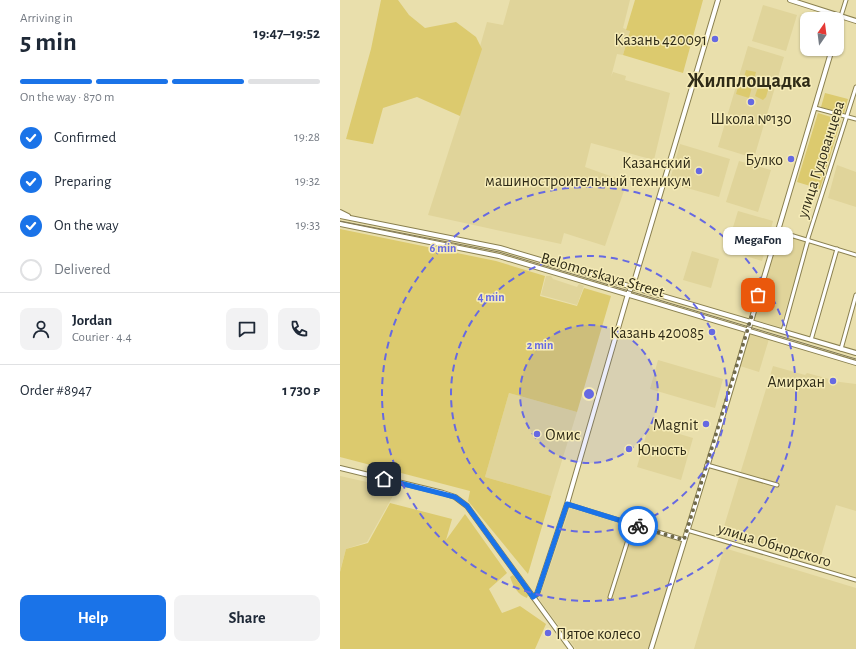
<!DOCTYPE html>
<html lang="en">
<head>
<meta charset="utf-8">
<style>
  :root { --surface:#fff; --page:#f2f2f3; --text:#1f2937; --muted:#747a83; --line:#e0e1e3; --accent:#1a73e8 }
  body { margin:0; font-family:"Alegreya Sans",sans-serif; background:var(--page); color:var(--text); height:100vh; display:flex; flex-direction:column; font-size:15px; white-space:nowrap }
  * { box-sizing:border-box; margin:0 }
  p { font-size:13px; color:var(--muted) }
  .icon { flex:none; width:22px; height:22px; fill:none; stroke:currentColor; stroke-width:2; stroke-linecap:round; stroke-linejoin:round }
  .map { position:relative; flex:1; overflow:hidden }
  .drawer { display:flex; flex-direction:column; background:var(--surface); width:340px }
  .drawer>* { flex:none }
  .needle { width:26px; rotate:14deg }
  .tools { position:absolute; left:460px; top:12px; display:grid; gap:8px }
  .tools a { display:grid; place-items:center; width:44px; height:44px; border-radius:8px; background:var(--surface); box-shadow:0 1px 3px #0004; font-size:20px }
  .pin { position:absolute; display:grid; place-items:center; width:34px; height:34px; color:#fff; margin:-17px; border-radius:8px; box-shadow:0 2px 6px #0006 }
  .courier { position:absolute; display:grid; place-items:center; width:40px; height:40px; margin:-20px; border:3px solid #1a73e8; border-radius:50%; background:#fff; color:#222; box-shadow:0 1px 5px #0007 }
  .bubble { position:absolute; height:28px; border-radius:8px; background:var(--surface); box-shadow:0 1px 3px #0004; font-size:13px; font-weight:700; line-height:28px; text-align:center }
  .headline em { font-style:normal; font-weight:700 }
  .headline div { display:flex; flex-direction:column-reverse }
  .headline { display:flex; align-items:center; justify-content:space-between; height:68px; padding:0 20px }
  h1 { font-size:26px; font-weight:700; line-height:30px }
  .bar { display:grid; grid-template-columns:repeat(4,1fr); gap:6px 4px; align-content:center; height:48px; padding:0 20px }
  .bar i { height:5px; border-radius:3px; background:var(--line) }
  .bar .selected { background:var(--accent) }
  .bar p { grid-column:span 4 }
  .line { display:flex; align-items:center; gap:10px; padding:0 20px; border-top:1px solid var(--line) }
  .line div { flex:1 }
  .round { display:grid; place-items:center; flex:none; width:42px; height:42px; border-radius:8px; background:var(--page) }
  ol { padding:0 20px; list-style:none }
  li { display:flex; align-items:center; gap:12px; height:44px }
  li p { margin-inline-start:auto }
  li .icon { padding:4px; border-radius:50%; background:var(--accent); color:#fff; stroke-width:4 }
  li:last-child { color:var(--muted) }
  li i { width:22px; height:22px; border:2px solid var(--line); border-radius:50% }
  .primary-button { display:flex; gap:8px; margin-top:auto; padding:8px 20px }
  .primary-button a { flex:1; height:46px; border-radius:8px; background:var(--accent); color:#fff; font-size:16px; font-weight:700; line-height:46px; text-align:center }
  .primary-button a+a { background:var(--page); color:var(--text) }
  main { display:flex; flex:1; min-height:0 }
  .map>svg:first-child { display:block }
  .built { fill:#e0d49a }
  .green { fill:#dcca6e }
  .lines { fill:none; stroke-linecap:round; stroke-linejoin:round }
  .street-casing { stroke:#8a8050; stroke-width:5 }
  .secondary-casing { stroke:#8a8050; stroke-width:6 }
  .street { stroke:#fff; stroke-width:3 }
  .secondary { stroke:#fff; stroke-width:4 }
  .tram { stroke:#807958; stroke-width:1 }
  .done { stroke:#706a4b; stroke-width:4; stroke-dasharray:0 7.2 }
  .route { stroke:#1a73e8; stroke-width:5 }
  .ring { fill:none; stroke:#6669e2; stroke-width:2; stroke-dasharray:7 5 }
  .poi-dot { fill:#6669e2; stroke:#f6ecb8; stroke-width:1.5 }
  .labels { text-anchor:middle; stroke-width:3; stroke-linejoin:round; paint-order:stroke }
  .poi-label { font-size:16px; fill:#2f2b17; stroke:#f6ecb8; text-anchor:end }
  .street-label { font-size:16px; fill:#2f2b17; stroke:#f6ecb8 }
  .district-label { font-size:20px; font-weight:bold; fill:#2f2b17; stroke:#f6ecb8 }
  .centre { fill:#6669e2; stroke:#f6ecb8; stroke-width:2 }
  .ring-label { font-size:12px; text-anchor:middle; font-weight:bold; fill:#6669e2; stroke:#f6ecb8; stroke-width:3; stroke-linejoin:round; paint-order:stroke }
</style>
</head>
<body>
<main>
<section class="drawer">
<div class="headline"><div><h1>5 min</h1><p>Arriving in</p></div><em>19:47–19:52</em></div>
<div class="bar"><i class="selected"></i><i class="selected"></i><i class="selected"></i><i></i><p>On the way · 870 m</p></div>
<ol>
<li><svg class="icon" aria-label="check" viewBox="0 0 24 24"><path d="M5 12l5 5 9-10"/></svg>Confirmed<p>19:28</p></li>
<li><svg class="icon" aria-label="check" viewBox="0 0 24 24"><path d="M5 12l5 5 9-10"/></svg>Preparing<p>19:32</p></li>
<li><svg class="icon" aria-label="check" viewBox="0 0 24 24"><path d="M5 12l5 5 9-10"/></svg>On the way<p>19:33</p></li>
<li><i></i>Delivered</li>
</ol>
<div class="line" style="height:72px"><a class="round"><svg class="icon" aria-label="person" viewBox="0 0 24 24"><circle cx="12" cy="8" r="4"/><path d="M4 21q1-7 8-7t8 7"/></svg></a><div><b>Jordan</b><p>Courier · 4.4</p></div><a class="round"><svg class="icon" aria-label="chat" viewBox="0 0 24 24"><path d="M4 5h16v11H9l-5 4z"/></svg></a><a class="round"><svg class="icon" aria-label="phone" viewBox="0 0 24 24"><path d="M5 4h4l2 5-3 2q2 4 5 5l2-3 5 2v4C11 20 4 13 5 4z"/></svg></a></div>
<div class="line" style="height:52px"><div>Order #8947</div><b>1 730 ₽</b></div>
<div class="primary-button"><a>Help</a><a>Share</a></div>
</section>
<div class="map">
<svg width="516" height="649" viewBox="0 0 516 649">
  <rect width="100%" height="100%" fill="#e9dfac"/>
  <g class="built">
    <polygon points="170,0 290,0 283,28 290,31 283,55 277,54 271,77 273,72 286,76 285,80 330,93 314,160 251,143 245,167 287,182 265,246 224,233 221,244 88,215 120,116 147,22 163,25"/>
    <polygon points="423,5 457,15 446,51 412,41"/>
    <polygon points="408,46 444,57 414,158 378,147"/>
    <polygon points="340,144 390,159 379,197 329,183"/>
    <polygon points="399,161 431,170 418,212 386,202"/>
    <polygon points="497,165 516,172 516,207 488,198"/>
    <polygon points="398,211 433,221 422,261 386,250"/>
    <polygon points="440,233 467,242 440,327 415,320 413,318"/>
    <polygon points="352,251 379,259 371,288 343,280"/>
    <polygon points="206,276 211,276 213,279 237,287 239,284 244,286 237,305 201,295"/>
    <polygon points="409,334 429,339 419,372 400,366"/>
    <polygon points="318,360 383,379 375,408 310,389"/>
    <polygon points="433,366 465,375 467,373 500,382 516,384 516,511 496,505 479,563 382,533"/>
    <polygon points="169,393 237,412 211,496 145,477"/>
    <polygon points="309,425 353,438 341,480 297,467"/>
    <polygon points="0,476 45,486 47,492 54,494 27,542 6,549 0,571"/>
    <polygon points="230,508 342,542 308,649 236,649 199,599"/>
    <polygon points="384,548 516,588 516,649 354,649"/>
  </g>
  <g class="green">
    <polygon points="41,0 58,0 69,15 85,28 116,22 136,37 142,49 120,116 77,97 43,108 33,144 6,139 31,49"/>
    <polygon points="295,0 363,0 343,73 283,55 290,31 286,30"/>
    <polygon points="406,70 416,72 409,98 396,94 398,87 401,87"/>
    <polygon points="422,75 429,77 431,80 426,97 423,100 415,96"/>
    <polygon points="485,93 508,99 504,114 481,107"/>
    <polygon points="478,113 501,120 480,189 457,182"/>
    <polygon points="0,229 156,261 205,276 200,296 237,306 244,288 271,296 237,412 169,393 145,477 211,496 188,574 128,501 130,491 0,457"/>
    <polygon points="50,503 112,519 106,540 125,514 167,573 149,589 162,613 180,606 206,624 195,649 0,649 0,572 6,549 28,543"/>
    <path d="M173 575 188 595 187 598C178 595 173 586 170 577Z"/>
  </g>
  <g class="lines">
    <defs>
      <g id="street">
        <polyline points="501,16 506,0"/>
        <polyline points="475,108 516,119"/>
        <polyline points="437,231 516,255"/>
        <polyline points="443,331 468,240 468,238 516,87"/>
        <polyline points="471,340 497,249"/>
        <polyline points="501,349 516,295"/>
        <polyline points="367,465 437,485"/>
        <polyline points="227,504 344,540"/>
        <polyline points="347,530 516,580"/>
        <polyline points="270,597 293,524"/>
      </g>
      <g id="secondary">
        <polyline points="450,0 516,21"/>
        <polyline points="497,30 501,16"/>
        <polyline points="0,212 8,216"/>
        <polyline points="0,216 160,248 516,353"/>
        <polyline points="0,224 159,256 516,363"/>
        <polyline points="0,468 103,493 115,497 127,506 231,649"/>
        <polyline points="193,597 197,594 227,504 288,294 294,282 378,0"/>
        <polyline points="311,649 387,402 492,49"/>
      </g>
    </defs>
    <use href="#street" class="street-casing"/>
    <use href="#secondary" class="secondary-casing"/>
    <use href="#street" class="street"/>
    <use href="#secondary" class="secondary"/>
    <polyline class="tram" points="0,221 159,252 516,359"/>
  </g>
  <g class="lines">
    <polyline class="done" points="298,526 344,540 418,295"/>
    <polyline class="route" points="44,479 115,497 127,506 193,597 197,594 227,504 298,526"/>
  </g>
  <circle cx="249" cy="394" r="69" fill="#6669e2" fill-opacity=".12"/>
  <g class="ring">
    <circle cx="249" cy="394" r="69"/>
    <circle cx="249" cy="394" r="138"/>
    <circle cx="249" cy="394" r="207"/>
  </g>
  <g class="poi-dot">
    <circle cx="375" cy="39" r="4"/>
    <circle cx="411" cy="102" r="4"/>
    <circle cx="451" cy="159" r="4"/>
    <circle cx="359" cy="171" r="4"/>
    <circle cx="372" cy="332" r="4"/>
    <circle cx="493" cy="381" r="4"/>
    <circle cx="366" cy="424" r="4"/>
    <circle cx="197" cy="434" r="4"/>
    <circle cx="289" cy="449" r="4"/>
    <circle cx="208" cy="633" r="4"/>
  </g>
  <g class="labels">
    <g class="poi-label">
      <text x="367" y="45">Казань 420091</text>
      <text x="411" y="124" text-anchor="middle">Школа №130</text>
      <text x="443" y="165">Булко</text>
      <text x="351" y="168">Казанский<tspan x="351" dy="18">машиностроительный техникум</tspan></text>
      <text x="364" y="338">Казань 420085</text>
      <text x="485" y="387">Амирхан</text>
      <text x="358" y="430">Magnit</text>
      <text x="205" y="440" text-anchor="start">Омис</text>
      <text x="297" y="455" text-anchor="start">Юность</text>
      <text x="216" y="639" text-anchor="start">Пятое колесо</text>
    </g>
    <g class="street-label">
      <text transform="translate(480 159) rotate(-72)" y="6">улица Гудованцева</text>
      <text transform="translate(263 274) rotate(16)" y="6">Belomorskaya Street</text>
      <text transform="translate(435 544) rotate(17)" y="6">улица Обнорского</text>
    </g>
    <g class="district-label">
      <text x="409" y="87">Жилплощадка</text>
    </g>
  </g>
  <circle cx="249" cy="394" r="6" class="centre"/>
  <g class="ring-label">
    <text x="103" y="252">6 min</text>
    <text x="151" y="301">4 min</text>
    <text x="200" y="349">2 min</text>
  </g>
</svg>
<div class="tools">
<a><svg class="needle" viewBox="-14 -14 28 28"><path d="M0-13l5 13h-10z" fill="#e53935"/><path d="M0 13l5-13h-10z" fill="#747a83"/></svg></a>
</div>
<div class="pin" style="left:418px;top:295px;background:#ea580c"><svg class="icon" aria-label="bag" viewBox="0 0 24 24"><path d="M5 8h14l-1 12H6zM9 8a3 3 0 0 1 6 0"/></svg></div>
<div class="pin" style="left:44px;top:479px;background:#1f2937"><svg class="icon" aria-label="home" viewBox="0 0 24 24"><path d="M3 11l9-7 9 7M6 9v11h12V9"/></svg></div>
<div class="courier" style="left:298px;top:526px"><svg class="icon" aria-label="bike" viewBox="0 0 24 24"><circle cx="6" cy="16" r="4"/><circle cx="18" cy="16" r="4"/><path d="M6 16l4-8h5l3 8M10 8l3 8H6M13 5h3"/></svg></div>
<div class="bubble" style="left:383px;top:227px;width:70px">MegaFon</div>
</div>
</main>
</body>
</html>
